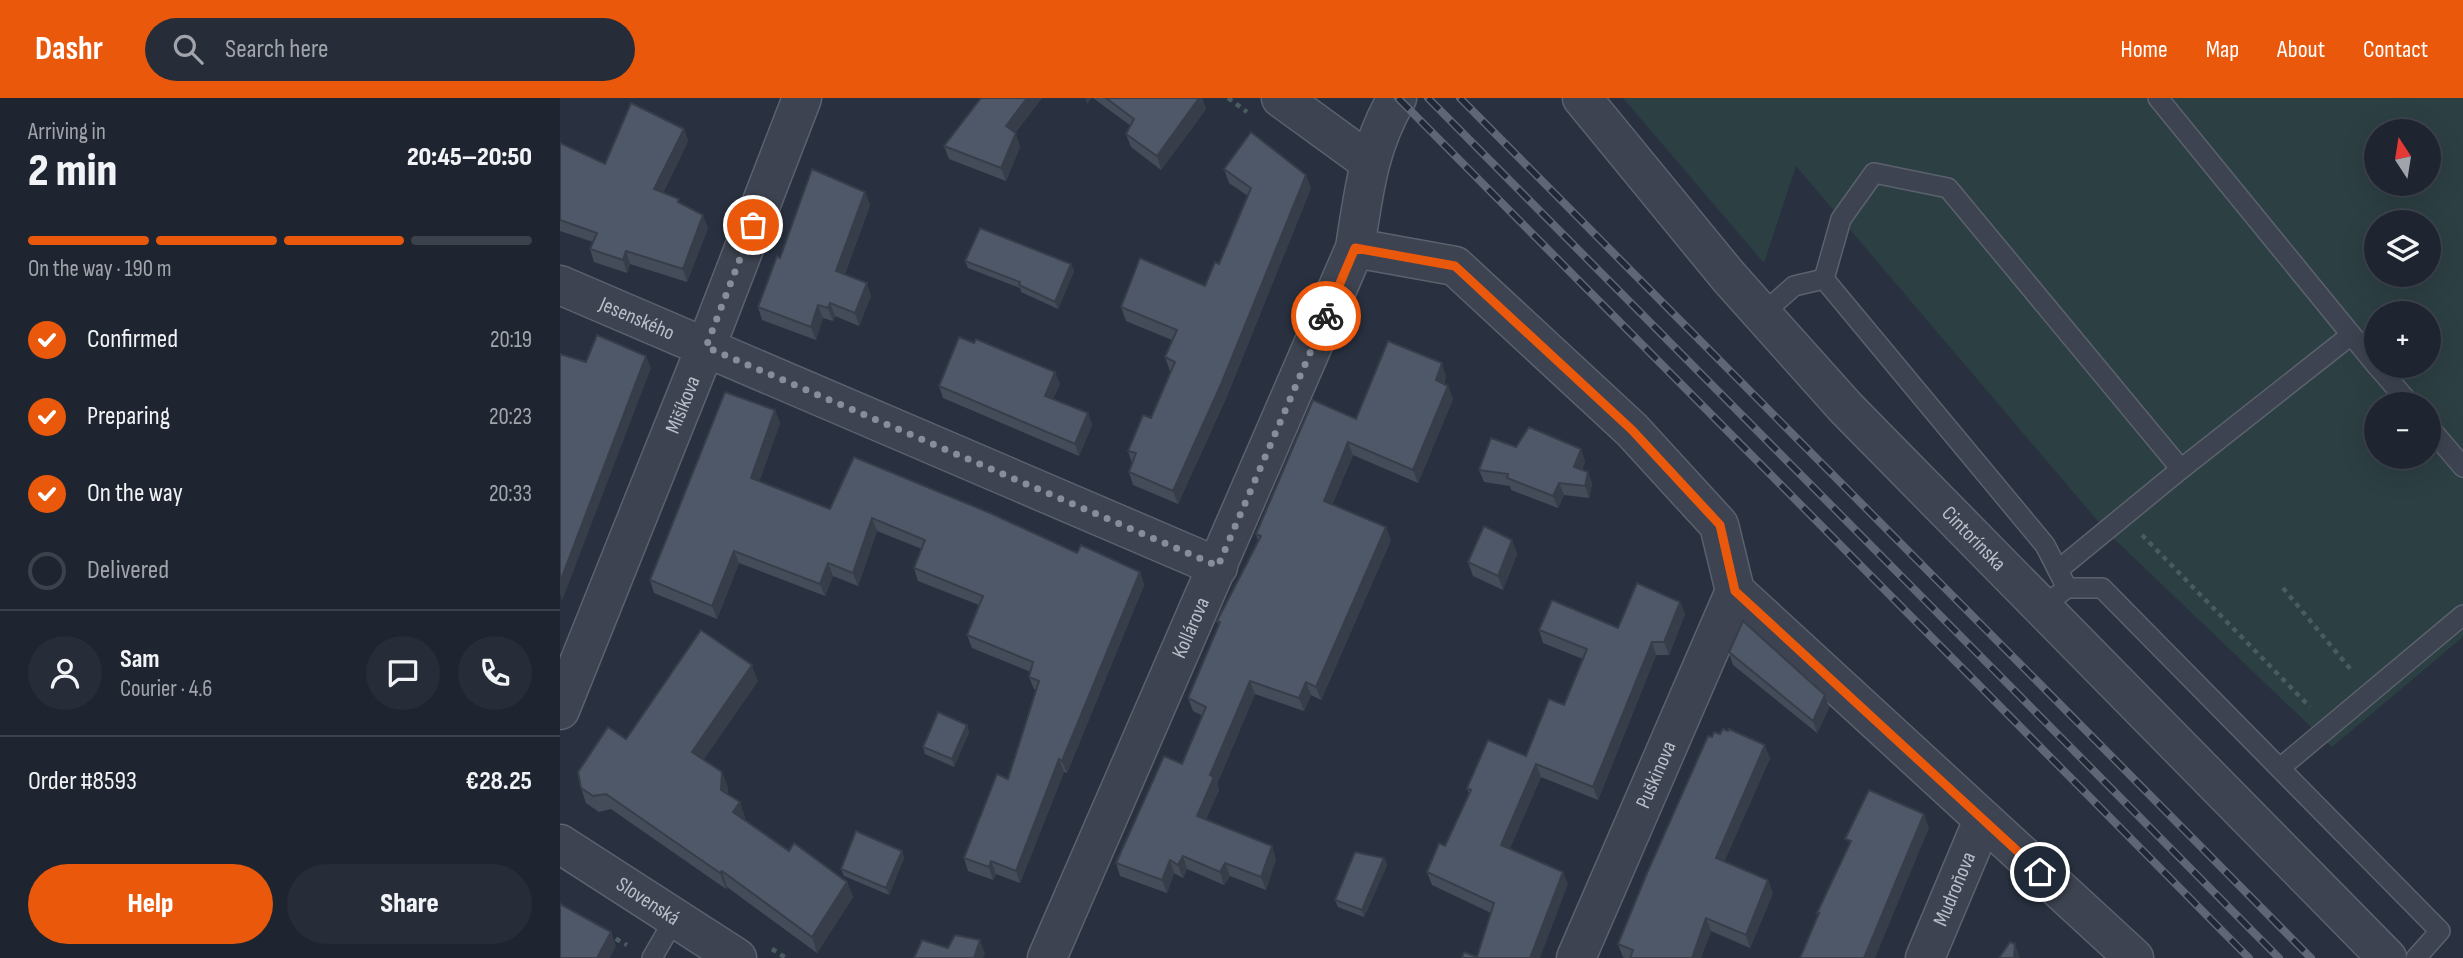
<!DOCTYPE html>
<html lang="en">
<head>
<meta charset="utf-8">
<style>
  :root { --surface:#1f2530; --page:#272d38; --text:#f1f3f6; --muted:#a1a5ab; --line:#3c424c; --accent:#ea580c }
  body { margin:0; font-family:"Sofia Sans Condensed",sans-serif; background:var(--page); color:var(--text); height:100vh; display:flex; flex-direction:column; font-size:26px; white-space:nowrap }
  * { box-sizing:border-box; margin:0 }
  p { font-size:23px; color:var(--muted) }
  .icon { flex:none; width:38px; height:38px; fill:none; stroke:currentColor; stroke-width:2; stroke-linecap:round; stroke-linejoin:round }
  .map { position:relative; flex:1; overflow:hidden }
  .panel { display:flex; flex-direction:column; background:var(--surface); width:560px }
  .panel>* { flex:none }
  .needle { width:46px; rotate:348deg }
  .buttons { position:absolute; left:1804px; top:21px; display:grid; gap:14px }
  .buttons a { display:grid; place-items:center; width:77px; height:77px; border-radius:50%; background:var(--surface); box-shadow:0 7px 28px #0002,0 0 0 2px var(--line); font-size:35px }
  .pin { position:absolute; display:grid; place-items:center; width:60px; height:60px; color:#fff; margin:-30px; border:4px solid #fff; border-radius:50%; box-shadow:0 2px 7px #0007 }
  .courier { position:absolute; display:grid; place-items:center; width:70px; height:70px; margin:-35px; border:5px solid #ea580c; border-radius:50%; background:#fff; color:#222; box-shadow:0 2px 9px #0007 }
  .headline em { font-style:normal; font-weight:800 }
  .headline div { display:flex; flex-direction:column-reverse }
  .headline { display:flex; align-items:center; justify-content:space-between; height:119px; padding:0 28px }
  h1 { font-size:46px; font-weight:800; line-height:52px }
  .bar { display:grid; grid-template-columns:repeat(4,1fr); gap:10px 7px; align-content:center; height:84px; padding:0 28px }
  .bar i { height:9px; border-radius:5px; background:var(--line) }
  .bar .selected { background:var(--accent) }
  .bar p { grid-column:span 4 }
  .line { display:flex; align-items:center; gap:18px; padding:0 28px; border-top:2px solid var(--line) }
  .line div { flex:1 }
  .round { display:grid; place-items:center; flex:none; width:74px; height:74px; border-radius:37px; background:var(--page) }
  ol { padding:0 28px; list-style:none }
  li { display:flex; align-items:center; gap:21px; height:77px }
  li p { margin-inline-start:auto }
  li .icon { padding:7px; border-radius:50%; background:var(--accent); color:#fff; stroke-width:4 }
  li:last-child { color:var(--muted) }
  li i { width:38px; height:38px; border:4px solid var(--line); border-radius:50% }
  .button { display:flex; gap:14px; margin-top:auto; padding:14px 28px }
  .button a { flex:1; height:80px; border-radius:42px; background:var(--accent); color:#fff; font-size:28px; font-weight:800; line-height:80px; text-align:center }
  .button a+a { background:var(--page); color:var(--text) }
  header { display:flex; align-items:center; gap:42px; box-sizing:border-box; height:98px; padding:0 35px; background:var(--accent); color:#fff }
  header strong { font-size:33px }
  nav { display:flex; gap:38px; margin-inline-start:auto; font-size:24px }
  .search { width:490px; height:63px; background:var(--page); display:flex; align-items:center; gap:18px; box-sizing:border-box; padding:0 24px; border-radius:38px; color:var(--muted); font-size:26px }
  main { display:flex; flex:1; min-height:0 }
  .map>svg:first-child { display:block }
  .green { fill:#2c3f42; fill-rule:evenodd }
  .lines { fill:none; stroke-linecap:round; stroke-linejoin:round }
  .lane-casing { stroke:#5b616d; stroke-width:22 }
  .street-casing { stroke:#5b616d; stroke-width:41 }
  .path { stroke:#4b5c60; stroke-width:4.5; stroke-dasharray:5 5; stroke-linecap:butt }
  .lane { stroke:#3d4350; stroke-width:19 }
  .street { stroke:#3d4350; stroke-width:38 }
  .rail-casing { stroke:#5f6776; stroke-width:8 }
  .rail { stroke:#212835; stroke-width:5; stroke-dasharray:16; stroke-linecap:butt }
  .wall { fill:#444c59 }
  .shaded-wall { fill:#373e49 }
  .building { fill:#4f5868; stroke:#373e49; stroke-width:2 }
  .done { stroke:#878d9a; stroke-width:7; stroke-dasharray:0 12.6 }
  .route { stroke:#ea580c; stroke-width:9 }
  .labels { text-anchor:middle; stroke-width:7; stroke-linejoin:round; paint-order:stroke }
  .street-label { font-size:21px; fill:#babfca; stroke:#212835 }
</style>
</head>
<body>
<header>
<strong>Dashr</strong>
<div class="search"><svg class="icon" aria-label="search" viewBox="0 0 24 24"><circle cx="10" cy="10" r="6"/><path d="M15 15l6 6"/></svg>Search here</div>
<nav><a>Home</a><a>Map</a><a>About</a><a>Contact</a></nav>
</header>
<main>
<section class="panel">
<div class="headline"><div><h1>2 min</h1><p>Arriving in</p></div><em>20:45–20:50</em></div>
<div class="bar"><i class="selected"></i><i class="selected"></i><i class="selected"></i><i></i><p>On the way · 190 m</p></div>
<ol>
<li><svg class="icon" aria-label="check" viewBox="0 0 24 24"><path d="M5 12l5 5 9-10"/></svg>Confirmed<p>20:19</p></li>
<li><svg class="icon" aria-label="check" viewBox="0 0 24 24"><path d="M5 12l5 5 9-10"/></svg>Preparing<p>20:23</p></li>
<li><svg class="icon" aria-label="check" viewBox="0 0 24 24"><path d="M5 12l5 5 9-10"/></svg>On the way<p>20:33</p></li>
<li><i></i>Delivered</li>
</ol>
<div class="line" style="height:126px"><a class="round"><svg class="icon" aria-label="person" viewBox="0 0 24 24"><circle cx="12" cy="8" r="4"/><path d="M4 21q1-7 8-7t8 7"/></svg></a><div><b>Sam</b><p>Courier · 4.6</p></div><a class="round"><svg class="icon" aria-label="chat" viewBox="0 0 24 24"><path d="M4 5h16v11H9l-5 4z"/></svg></a><a class="round"><svg class="icon" aria-label="phone" viewBox="0 0 24 24"><path d="M5 4h4l2 5-3 2q2 4 5 5l2-3 5 2v4C11 20 4 13 5 4z"/></svg></a></div>
<div class="line" style="height:91px"><div>Order #8593</div><b>€28.25</b></div>
<div class="button"><a>Help</a><a>Share</a></div>
</section>
<div class="map">
<svg width="1903" height="860" viewBox="0 0 1903 860">
  <rect width="100%" height="100%" fill="#293140"/>
  <path class="green" d="M1063 0H1903V539L1772 649 1548 435 1236 68 1204 165ZM1816 33H1869V86H1816ZM1816 124H1869V177H1816ZM1816 215H1869V268H1816ZM1816 306H1869V359H1816Z"/>
  <g class="lines">
    <defs>
      <g id="lane">
        <polyline points="1598,0 1816,267"/>
        <polyline points="1264,181 1281,121 1314,75 1388,90 1621,371 1791,237"/>
        <polyline points="1201,217 1234,188 1264,181 1485,447 1507,490"/>
        <polyline points="1817,268 1850,306"/>
        <polyline points="1869,329 1903,369"/>
        <polyline points="1498,472 1621,371"/>
        <polyline points="1482,509 1507,490 1542,490 1880,833 1856,860"/>
        <polyline points="1720,670 1903,517"/>
        <polyline points="92,860 115,820"/>
      </g>
      <g id="street">
        <polyline points="721,0 809,64"/>
        <path id="s1" d="M1022 0 1168 178 1286 310 1827 860"/>
        <polyline points="795,150 895,168 1072,332 1159,427 1175,493"/>
        <path id="s2" d="M0 187 658 469"/>
        <polyline points="1175,493 1574,860"/>
        <path id="s3" d="M0 612 154 228 242 0"/>
        <path id="s4" d="M0 746 177 860"/>
        <path id="s5" d="M487 860 795 150C804 93 808 50 837 0"/>
        <path id="s6" d="M1016 860 1175 493"/>
        <path id="s7" d="M1365 860 1423 722"/>
      </g>
    </defs>
    <use href="#lane" class="lane-casing"/>
    <use href="#street" class="street-casing"/>
    <g class="path">
      <polyline points="668,0 687,14"/>
      <polyline points="1582,437 1750,609"/>
      <polyline points="1723,490 1792,573"/>
      <polyline points="47,836 67,847"/>
      <polyline points="212,851 226,860"/>
    </g>
    <use href="#lane" class="lane"/>
    <use href="#street" class="street"/>
    <defs>
      <g id="rail">
        <polyline points="838,0 1689,860"/>
        <polyline points="868,0 1719,860"/>
        <polyline points="900,0 1751,860"/>
      </g>
    </defs>
    <use href="#rail" class="rail-casing"/>
    <use href="#rail" class="rail"/>
  </g>
  <g class="wall">
    <polygon points="421,0 482,0 455,35 460,49 446,83 389,61 384,48"/>
    <polygon points="533,0 642,0 646,11 601,72 571,49 566,36 571,28"/>
    <polygon points="124,31 128,43 103,95 121,105 148,130 127,184 70,166 67,175 34,164 30,151 33,144 0,133 0,45 45,66"/>
    <polygon points="664,71 751,90 667,298 618,406 573,387 569,374 572,365 568,353 591,320 611,274 610,273 605,259 612,242 566,223 561,209 645,188 659,166 688,98 669,85"/>
    <polygon points="305,94 310,107 285,176 311,198 299,228 275,218 273,223 263,220 256,242 202,222 198,209 220,160"/>
    <polygon points="405,163 511,166 514,173 498,211 461,194 460,190 408,170"/>
    <polygon points="495,274 500,286 493,301 528,315 532,327 519,358 383,300 379,288"/>
    <polygon points="886,278 884,286 888,288 893,301 858,385 793,357 772,407 831,442 761,602 751,597 744,613 695,596 657,686 659,692 646,721 716,761 706,792 670,778 664,787 627,771 623,780 614,775 607,795 560,778 556,765 622,666 643,618 633,613 628,600 659,528 657,523 698,443 696,436 796,321"/>
    <polygon points="215,312 220,325 199,384 270,411 517,455 580,474 584,487 507,675 504,674 460,785 436,776 433,782 408,773 404,760 448,681 476,592 474,591 469,579 471,574 412,550 407,537 419,507 358,483 354,470 362,451 317,433 298,488 273,478 265,498 179,465 157,521 94,495 90,482"/>
    <polygon points="1025,363 1022,372 1028,374 1032,386 1029,400 1004,397 998,410 951,392 950,388 924,384 919,372"/>
    <polygon points="952,442 957,456 943,492 913,478 908,464"/>
    <polygon points="1120,504 1125,516 1109,557 1096,557 1038,702 981,679 950,750 1008,786 917,859 931,815 872,787 867,774 885,748 909,696 907,690 966,658 1004,607 1023,561 983,545 979,532 1058,530"/>
    <polygon points="1169,554 1265,597 1269,610 1257,635 1173,567"/>
    <polygon points="198,583 143,662 162,674 168,690 168,696 180,704 185,720 184,722 229,753 287,784 293,799 257,855 167,789 166,791 51,711 39,714 26,705 21,690 66,641"/>
    <polygon points="407,627 409,634 394,669 365,656 363,649"/>
    <polygon points="1168,633 1210,660 1164,764 1213,795 1190,850 1151,833 1141,860 1065,860 1063,859 1058,846 1152,639"/>
    <polygon points="342,753 344,760 329,797 284,778 281,771"/>
    <polygon points="824,760 827,767 804,819 778,809 775,802"/>
  </g>
  <g class="shaded-wall">
    <polygon points="467,0 482,0 450,41 446,28"/>
    <polygon points="525,0 532,0 527,6"/>
    <polygon points="639,0 642,0 646,11 601,72 597,58"/>
    <polygon points="124,31 128,43 99,104 94,91"/>
    <polygon points="456,35 460,49 446,83 441,70"/>
    <polygon points="746,77 751,90 667,298 618,406 613,393"/>
    <polygon points="305,94 310,107 281,186 276,173"/>
    <polygon points="143,117 148,130 127,184 123,171"/>
    <polygon points="66,153 70,166 67,175 63,162"/>
    <polygon points="511,166 514,173 498,211 495,204"/>
    <polygon points="307,185 311,198 299,228 295,215"/>
    <polygon points="270,205 275,218 273,223 268,210"/>
    <polygon points="258,207 263,220 256,242 251,229"/>
    <polygon points="86,258 91,270 2,503 0,496 0,484"/>
    <polygon points="882,265 886,278 880,295 876,282"/>
    <polygon points="495,274 500,286 489,310 485,298"/>
    <polygon points="888,288 893,301 858,385 853,372"/>
    <polygon points="215,312 220,325 196,393 191,380"/>
    <polygon points="528,315 532,327 519,358 515,346"/>
    <polygon points="788,344 793,357 768,416 764,403"/>
    <polygon points="1021,351 1025,363 1018,381 1014,369"/>
    <polygon points="1028,374 1032,386 1029,400 1025,388"/>
    <polygon points="999,385 1004,397 998,410 993,398"/>
    <polygon points="312,420 317,433 298,488 293,475"/>
    <polygon points="826,429 831,442 761,602 756,589"/>
    <polygon points="952,442 957,456 943,492 938,478"/>
    <polygon points="174,453 179,465 157,521 152,508"/>
    <polygon points="268,465 273,478 265,498 260,486"/>
    <polygon points="580,474 584,487 507,675 502,663"/>
    <polygon points="1120,504 1125,516 1109,557 1104,544"/>
    <polygon points="1092,544 1096,557 1038,702 1033,689"/>
    <polygon points="192,567 198,583 138,670 132,654"/>
    <polygon points="690,583 695,596 657,686 659,692 641,731 637,718 650,677"/>
    <polygon points="746,584 751,597 744,613 739,600"/>
    <polygon points="1265,597 1269,610 1257,635 1253,623"/>
    <polygon points="407,627 409,634 394,669 392,661"/>
    <polygon points="1205,647 1210,660 1160,773 1156,760"/>
    <polygon points="499,661 504,674 460,785 456,773"/>
    <polygon points="976,666 981,679 946,760 941,747"/>
    <polygon points="162,674 168,690 167,707 161,692"/>
    <polygon points="180,704 185,720 178,729 173,714"/>
    <polygon points="1364,716 1369,730 1315,860 1304,860"/>
    <polygon points="712,748 716,761 706,792 701,779"/>
    <polygon points="342,753 344,760 329,797 326,790"/>
    <polygon points="623,758 627,771 623,780 618,767"/>
    <polygon points="824,760 827,767 804,819 802,812"/>
    <polygon points="610,762 614,775 607,795 602,782"/>
    <polygon points="431,763 436,776 433,782 429,769"/>
    <polygon points="665,765 670,778 664,787 660,774"/>
    <polygon points="162,773 167,789 166,791 160,775"/>
    <polygon points="1003,774 1008,786 980,860 970,860"/>
    <polygon points="1208,782 1213,795 1190,850 1186,837"/>
    <polygon points="287,784 293,799 257,855 252,839"/>
    <polygon points="1146,820 1151,833 1141,860 1132,860"/>
    <polygon points="51,834 56,848 50,860 37,860"/>
    <polygon points="420,842 425,856 423,860 414,860"/>
    <polygon points="1455,846 1460,860 1454,860"/>
  </g>
  <g class="building">
    <polygon points="421,0 467,0 446,28 456,35 441,70 384,48"/>
    <polygon points="546,0 639,0 597,58 566,36 574,21"/>
    <polygon points="71,5 124,31 94,91 119,101 118,104 143,117 123,171 66,153 63,162 30,151 37,135 0,122 0,45 45,66"/>
    <polygon points="691,34 746,77 662,284 613,393 569,374 576,355 568,353 583,317 591,320 615,264 605,259 617,232 561,209 580,160 645,188 655,164 659,166 691,90 664,71"/>
    <polygon points="252,71 305,94 276,173 307,185 295,215 270,205 268,210 258,207 251,229 198,209 217,158 220,160"/>
    <polygon points="420,130 511,166 495,204 459,187 460,184 405,163"/>
    <polygon points="37,237 86,258 0,484 0,256 26,264"/>
    <polygon points="399,239 414,245 416,241 495,274 485,298 528,315 515,346 379,288"/>
    <polygon points="828,243 882,265 876,282 888,288 853,372 788,344 764,403 826,429 756,589 746,584 739,600 690,583 650,677 654,679 637,718 712,748 701,779 665,765 660,774 623,758 618,767 610,762 602,782 556,765 604,658 622,666 646,609 628,600 660,524 657,523 701,438 696,436 753,302 796,321"/>
    <polygon points="165,294 215,312 191,380 270,411 294,359 430,415 517,455 521,447 580,474 502,663 499,661 456,773 431,763 429,769 404,760 437,676 448,681 479,583 469,579 473,564 407,537 423,498 354,470 365,442 312,420 293,475 268,465 260,486 174,453 152,508 90,482"/>
    <polygon points="969,329 1021,351 1014,369 1028,374 1025,388 999,385 993,398 947,380 948,376 919,372 931,340 956,349"/>
    <polygon points="924,428 952,442 938,478 908,464"/>
    <polygon points="1077,485 1120,504 1104,544 1092,544 1033,689 976,666 941,747 1003,774 970,860 902,860 904,854 917,859 934,805 867,774 879,745 885,748 911,692 907,690 928,642 966,658 989,601 1004,607 1027,551 979,532 992,502 1058,530"/>
    <polygon points="1183,523 1265,597 1253,623 1169,554"/>
    <polygon points="141,532 192,567 132,654 162,674 161,692 180,704 173,714 229,753 234,745 287,784 252,839 162,773 160,775 46,696 33,698 21,690 18,674 48,629 66,641"/>
    <polygon points="378,614 407,627 392,661 363,649"/>
    <polygon points="1163,631 1168,633 1169,631 1205,647 1156,760 1208,782 1186,837 1146,820 1132,860 1070,860 1073,852 1058,846 1087,775 1148,638 1152,639 1154,634 1160,636"/>
    <polygon points="1309,692 1364,716 1304,860 1240,860 1259,815 1257,815 1291,743 1285,741"/>
    <polygon points="296,733 342,753 326,790 281,771"/>
    <polygon points="795,754 824,760 802,812 775,802"/>
    <polygon points="0,806 51,834 37,860 0,860"/>
    <polygon points="395,837 420,842 414,860 354,860 362,842 388,850"/>
    <polygon points="1450,844 1455,846 1454,860 1439,860"/>
  </g>
  <g class="lines">
    <polyline class="done" points="193,127 146,249 658,468 766,218"/>
    <polyline class="route" points="766,218 795,150 895,168 1072,332 1160,427 1175,493 1480,774"/>
  </g>
  <g class="labels">
    <g class="street-label">
      <text dy="7" stroke="none"><textPath href="#s2" startOffset="84">Jesenského</textPath></text>
      <text dy="7" stroke="none"><textPath href="#s3" startOffset="329">Mišíkova</textPath></text>
      <text dy="7" stroke="none"><textPath href="#s1" startOffset="590">Cintorínska</textPath></text>
      <text dy="7" stroke="none"><textPath href="#s5" startOffset="360">Kollárova</textPath></text>
      <text dy="7" stroke="none"><textPath href="#s6" startOffset="200">Puškinova</textPath></text>
      <text dy="7" stroke="none"><textPath href="#s7" startOffset="75">Mudroňova</textPath></text>
      <text dy="7" stroke="none"><textPath href="#s4" startOffset="105">Slovenská</textPath></text>
    </g>
  </g>
</svg>
<div class="buttons">
<a><svg class="needle" viewBox="-14 -14 28 28"><path d="M0-13l5 13h-10z" fill="#e53935"/><path d="M0 13l5-13h-10z" fill="#a1a5ab"/></svg></a>
<a><svg class="icon" aria-label="layers" viewBox="0 0 24 24"><path d="M12 4l9 5-9 5-9-5zM3 14l9 5 9-5"/></svg></a>
<a>+</a>
<a>−</a>
</div>
<div class="pin" style="left:193px;top:127px;background:#ea580c"><svg class="icon" aria-label="bag" viewBox="0 0 24 24"><path d="M5 8h14l-1 12H6zM9 8a3 3 0 0 1 6 0"/></svg></div>
<div class="pin" style="left:1480px;top:774px;background:#1f2937"><svg class="icon" aria-label="home" viewBox="0 0 24 24"><path d="M3 11l9-7 9 7M6 9v11h12V9"/></svg></div>
<div class="courier" style="left:766px;top:218px"><svg class="icon" aria-label="bike" viewBox="0 0 24 24"><circle cx="6" cy="16" r="4"/><circle cx="18" cy="16" r="4"/><path d="M6 16l4-8h5l3 8M10 8l3 8H6M13 5h3"/></svg></div>
</div>
</main>
</body>
</html>
